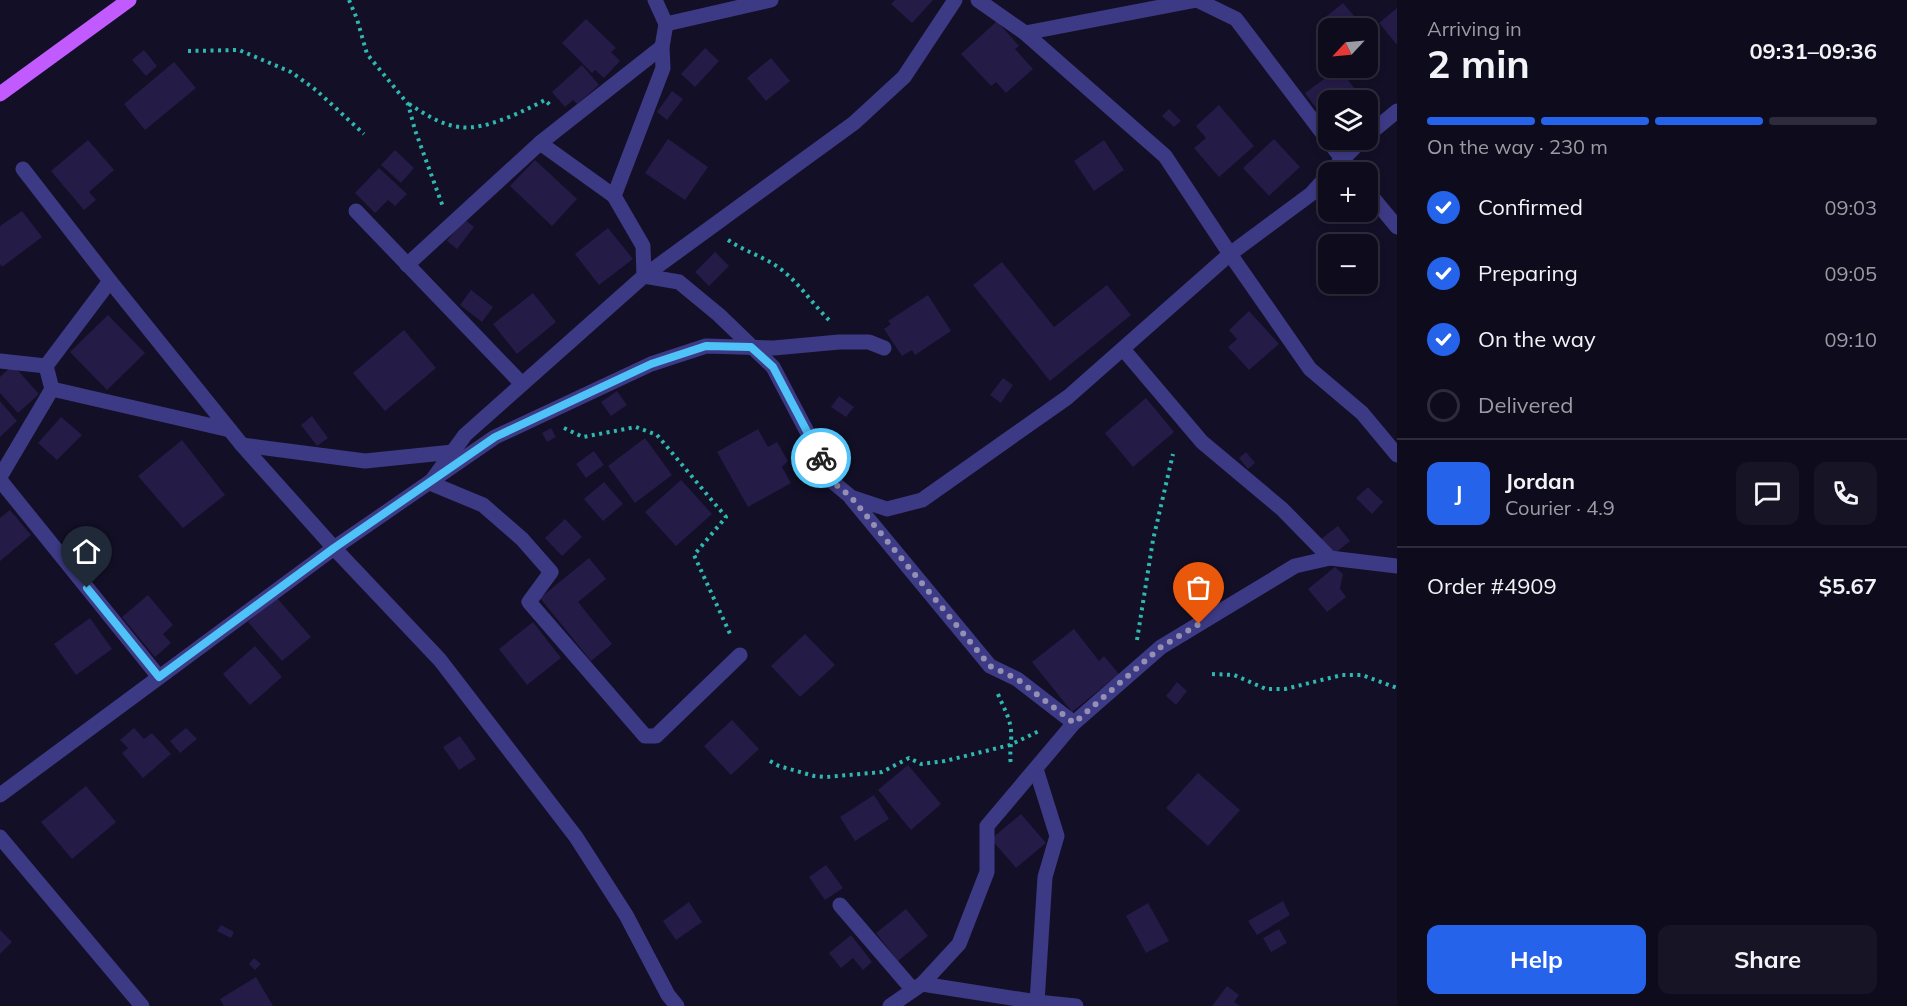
<!DOCTYPE html>
<html lang="en">
<head>
<meta charset="utf-8">
<style>
  :root { --surface:#0e0b1c; --page:#171425; --text:#f1f3f6; --muted:#9b9ba3; --line:#2e2b3b; --accent:#2563eb }
  body { margin:0; font-family:Mulish,sans-serif; background:var(--page); color:var(--text); height:100vh; display:flex; flex-direction:column; font-size:22px; white-space:nowrap }
  * { box-sizing:border-box; margin:0 }
  p { font-size:20px; color:var(--muted) }
  .icon { flex:none; width:33px; height:33px; fill:none; stroke:currentColor; stroke-width:2; stroke-linecap:round; stroke-linejoin:round }
  .map { position:relative; flex:1; overflow:hidden }
  .drawer { display:flex; flex-direction:column; background:var(--surface); width:510px }
  .drawer>* { flex:none }
  .needle { width:39px; rotate:244deg }
  .fabs { position:absolute; left:1318px; top:18px; display:grid; gap:12px }
  .fabs a { display:grid; place-items:center; width:60px; height:60px; border-radius:12px; background:var(--surface); box-shadow:0 3px 9px #0003,0 0 0 2px var(--line); font-size:30px }
  .pin { position:absolute; display:grid; place-items:center; width:51px; height:51px; color:#fff; margin:-62px -26px; border-radius:50% 50% 50% 0; rotate:-45deg; box-shadow:0 0 6px #0007 }
  .pin .icon { rotate:45deg }
  .courier { position:absolute; display:grid; place-items:center; width:60px; height:60px; margin:-30px; border:4px solid #4fc3f7; border-radius:50%; background:#fff; color:#222; box-shadow:0 2px 8px #0007 }
  .headline em { font-style:normal; font-weight:700 }
  .headline div { display:flex; flex-direction:column-reverse }
  .headline { display:flex; align-items:center; justify-content:space-between; height:102px; padding:0 30px }
  h1 { font-size:39px; font-weight:700; line-height:45px }
  .bar { display:grid; grid-template-columns:repeat(4,1fr); gap:9px 6px; align-content:center; height:72px; padding:0 30px }
  .bar i { height:8px; border-radius:4px; background:var(--line) }
  .bar .active { background:var(--accent) }
  .bar p { grid-column:span 4 }
  .line { display:flex; align-items:center; gap:15px; padding:0 30px; border-top:2px solid var(--line) }
  .line div { flex:1 }
  .round { display:grid; place-items:center; flex:none; width:63px; height:63px; border-radius:12px; background:var(--page) }
  ol { padding:0 30px; list-style:none }
  li { display:flex; align-items:center; gap:18px; height:66px }
  li p { margin-inline-start:auto }
  li .icon { padding:6px; border-radius:50%; background:var(--accent); color:#fff; stroke-width:4 }
  li:last-child { color:var(--muted) }
  li i { width:33px; height:33px; border:3px solid var(--line); border-radius:50% }
  .primary-button { display:flex; gap:12px; margin-top:auto; padding:12px 30px }
  .primary-button a { flex:1; height:69px; border-radius:12px; background:var(--accent); color:#fff; font-size:24px; font-weight:700; line-height:69px; text-align:center }
  .primary-button a+a { background:var(--page); color:var(--text) }
  main { display:flex; flex:1; min-height:0 }
  .map>svg:first-child { display:block }
  .building { fill:#241b47 }
  .lines { fill:none; stroke-linecap:round; stroke-linejoin:round }
  .path { stroke:#2fb8b0; stroke-width:4; stroke-dasharray:3 4.5; stroke-linecap:butt }
  .minor { stroke:#3d3a85; stroke-width:15 }
  .primary { stroke:#c25bff; stroke-width:15 }
  .done { stroke:#948fb3; stroke-width:6; stroke-dasharray:0 10.8 }
  .route { stroke:#4fc3f7; stroke-width:8 }
</style>
</head>
<body>
<main>
<div class="map">
<svg width="1397" height="1006" viewBox="0 0 1397 1006">
  <rect width="100%" height="100%" fill="#130f26"/>
  <g class="building">
    <polygon points="895,0 933,0 912,23 891,4"/>
    <polygon points="1343,3 1364,28 1331,28 1323,19"/>
    <polygon points="1397,8 1397,45 1379,23"/>
    <polygon points="586,19 616,48 611,52 620,61 604,78 595,70 592,73 562,43"/>
    <polygon points="997,21 1019,46 1015,49 1033,69 1006,93 996,82 991,86 961,54"/>
    <polygon points="705,48 719,61 695,87 681,74"/>
    <polygon points="144,50 157,66 146,76 132,60"/>
    <polygon points="771,58 790,81 766,101 747,78"/>
    <polygon points="174,62 196,88 145,130 124,104"/>
    <polygon points="582,65 599,85 577,104 573,100 565,107 552,92"/>
    <polygon points="1339,68 1363,100 1329,100 1329,126 1305,93"/>
    <polygon points="672,91 683,99 667,120 657,112"/>
    <polygon points="1219,105 1254,146 1219,177 1194,148 1206,138 1196,126"/>
    <polygon points="1368,107 1375,115 1368,120"/>
    <polygon points="1169,109 1181,121 1174,127 1162,116"/>
    <polygon points="668,139 708,167 685,200 645,173"/>
    <polygon points="1274,139 1300,167 1269,196 1243,168"/>
    <polygon points="88,140 114,170 89,192 96,200 84,210 51,171"/>
    <polygon points="1104,140 1124,170 1094,191 1074,161"/>
    <polygon points="395,150 414,168 401,183 381,165"/>
    <polygon points="535,160 577,199 552,226 510,186"/>
    <polygon points="379,168 407,194 395,206 388,200 375,213 355,193"/>
    <polygon points="22,211 42,237 2,267 0,264 0,226"/>
    <polygon points="464,219 474,227 457,249 447,241"/>
    <polygon points="608,228 633,259 599,285 575,254"/>
    <polygon points="715,252 729,266 709,286 695,272"/>
    <polygon points="1368,254 1374,262 1368,267"/>
    <polygon points="1002,262 1054,327 1107,285 1131,315 1050,381 973,285"/>
    <polygon points="471,290 493,307 482,322 460,305"/>
    <polygon points="533,293 556,322 517,354 493,324"/>
    <polygon points="928,295 951,331 915,355 912,350 902,356 884,329 891,324 888,321"/>
    <polygon points="1249,311 1279,344 1249,370 1228,347 1237,339 1229,330"/>
    <polygon points="108,315 145,353 107,390 70,352"/>
    <polygon points="404,330 436,368 385,411 353,373"/>
    <polygon points="13,365 39,394 18,413 0,393 0,377"/>
    <polygon points="1003,378 1013,385 1001,403 990,395"/>
    <polygon points="617,391 627,405 611,416 601,402"/>
    <polygon points="839,396 854,407 846,417 831,407"/>
    <polygon points="1146,398 1174,432 1133,467 1105,433"/>
    <polygon points="0,401 17,421 0,437"/>
    <polygon points="312,416 328,438 317,446 301,425"/>
    <polygon points="61,417 82,435 57,460 38,443"/>
    <polygon points="551,428 556,437 547,442 542,433"/>
    <polygon points="758,429 768,447 777,442 788,461 782,467 791,483 748,507 717,452"/>
    <polygon points="645,438 672,475 635,503 608,466"/>
    <polygon points="182,440 225,495 183,528 138,476"/>
    <polygon points="594,451 604,465 586,478 576,464"/>
    <polygon points="1246,452 1255,463 1248,469 1239,458"/>
    <polygon points="681,480 712,514 676,546 645,512"/>
    <polygon points="604,482 623,504 603,521 584,499"/>
    <polygon points="1368,487 1383,502 1372,514 1356,498"/>
    <polygon points="10,510 31,535 0,561 0,518"/>
    <polygon points="565,519 582,537 562,556 545,538"/>
    <polygon points="1338,526 1350,541 1333,555 1321,539"/>
    <polygon points="589,558 606,579 578,602 612,644 591,661 540,598"/>
    <polygon points="1335,567 1343,574 1340,589 1346,597 1327,612 1308,589"/>
    <polygon points="148,595 173,625 163,634 171,643 155,657 122,617"/>
    <polygon points="276,597 311,637 282,661 248,622"/>
    <polygon points="90,618 112,649 76,675 54,644"/>
    <polygon points="533,622 561,658 527,685 499,649"/>
    <polygon points="1074,629 1099,661 1104,656 1119,674 1072,712 1032,662"/>
    <polygon points="805,634 835,665 800,697 771,666"/>
    <polygon points="255,646 282,677 250,705 223,674"/>
    <polygon points="1177,682 1187,691 1176,705 1166,696"/>
    <polygon points="732,720 759,749 731,775 704,746"/>
    <polygon points="134,728 144,739 152,733 171,754 143,778 122,753 128,748 120,740"/>
    <polygon points="186,728 197,739 180,753 170,741"/>
    <polygon points="460,736 476,759 459,770 443,747"/>
    <polygon points="908,765 941,804 911,830 878,790"/>
    <polygon points="1198,773 1240,810 1208,846 1166,808"/>
    <polygon points="86,786 116,822 72,859 41,822"/>
    <polygon points="874,795 889,819 855,841 840,817"/>
    <polygon points="1021,814 1046,843 1016,868 991,839"/>
    <polygon points="826,865 843,888 825,900 809,877"/>
    <polygon points="1283,901 1290,915 1257,935 1248,921"/>
    <polygon points="689,902 702,922 676,940 663,921"/>
    <polygon points="1148,903 1169,941 1146,953 1126,916"/>
    <polygon points="906,909 928,936 898,961 876,933"/>
    <polygon points="221,925 234,932 231,938 217,931"/>
    <polygon points="1279,929 1287,943 1271,952 1263,938"/>
    <polygon points="0,930 12,942 0,954"/>
    <polygon points="851,935 872,962 863,970 853,958 841,968 829,953"/>
    <polygon points="254,958 261,964 255,970 249,964"/>
    <polygon points="256,977 273,1006 224,1006 220,999"/>
    <polygon points="1227,986 1239,995 1234,1002 1240,1006 1212,1006"/>
  </g>
  <g class="lines">
    <g class="path">
      <polyline points="349,0 357,19 367,54 408,104 415,130 443,207"/>
      <polyline points="188,51 239,50 291,72 316,90 364,134"/>
      <path d="M409 104C425 114 441 125 460 127 484 131 524 111 545 100L552 107"/>
      <path d="M728 240C744 251 762 256 778 267 799 282 812 304 831 322"/>
      <polyline points="564,428 583,437 636,427 657,435 726,517 694,555 731,636"/>
      <polyline points="1137,640 1153,540 1173,454"/>
      <polyline points="1212,674 1234,675 1266,689 1285,689 1342,675 1362,675 1397,688"/>
      <path d="M998 694C1003 707 1010 717 1011 731 1012 742 1009 753 1011 765"/>
      <polyline points="770,761 779,766 814,776 826,777 882,772 909,758 921,764 945,761 1010,745 1039,731"/>
    </g>
    <g class="minor">
      <polyline points="655,0 666,24 771,0"/>
      <polyline points="978,0 1025,33 1165,156 1230,254 1310,369 1362,413 1397,455"/>
      <polyline points="666,24 662,47 663,68 614,196 643,246 644,276 679,282 719,315 773,367 834,483 851,497 887,509 922,500 1068,397 1230,254 1311,194 1329,174"/>
      <polyline points="1025,33 1197,0 1236,19 1352,172"/>
      <polyline points="1368,135 1397,111"/>
      <polyline points="540,143 614,196"/>
      <polyline points="1335,167 1362,140"/>
      <polyline points="23,169 110,281 242,445 334,548 440,660 576,837 626,915 668,995 677,1006"/>
      <polyline points="1368,192 1397,227"/>
      <polyline points="356,211 522,384"/>
      <polyline points="407,265 540,143 662,47"/>
      <polyline points="1123,349 1202,442 1282,509 1330,558"/>
      <polyline points="0,361 46,366"/>
      <polyline points="52,389 230,430"/>
      <polyline points="242,445 365,461 453,452"/>
      <polyline points="0,477 52,389 46,366 110,281"/>
      <polyline points="0,480 159,677"/>
      <polyline points="851,498 990,666 1017,679 1074,723"/>
      <polyline points="740,655 656,736 645,736 529,602 551,572 522,539 483,505 430,483 465,435 644,276 854,123 904,77 955,0"/>
      <polyline points="0,795 334,548 495,437 651,364 706,346 774,348 839,342 869,342 884,348"/>
      <polyline points="0,837 142,1006"/>
      <polyline points="840,905 913,990"/>
      <polyline points="922,984 1037,1002 1076,1006"/>
      <polyline points="890,1006 922,984 959,944 987,872 987,826 1074,723 1161,647 1295,566 1330,558 1397,566"/>
      <polyline points="1035,1006 1037,1002 1045,877 1057,836 1036,769"/>
    </g>
    <polyline class="primary" points="0,94 129,0"/>
  </g>
  <g class="lines">
    <polyline class="done" points="821,458 834,483 851,497 990,666 1017,679 1074,723 1161,647 1199,624"/>
    <polyline class="route" points="87,588 159,677 334,548 495,437 651,364 706,346 751,347 773,367 821,458"/>
  </g>
</svg>
<div class="fabs">
<a><svg class="needle" viewBox="-14 -14 28 28"><path d="M0-13l5 13h-10z" fill="#e53935"/><path d="M0 13l5-13h-10z" fill="#9b9ba3"/></svg></a>
<a><svg class="icon" aria-label="layers" viewBox="0 0 24 24"><path d="M12 4l9 5-9 5-9-5zM3 14l9 5 9-5"/></svg></a>
<a>+</a>
<a>−</a>
</div>
<div class="pin" style="left:1199px;top:624px;background:#ea580c"><svg class="icon" aria-label="bag" viewBox="0 0 24 24"><path d="M5 8h14l-1 12H6zM9 8a3 3 0 0 1 6 0"/></svg></div>
<div class="pin" style="left:87px;top:588px;background:#1f2937"><svg class="icon" aria-label="home" viewBox="0 0 24 24"><path d="M3 11l9-7 9 7M6 9v11h12V9"/></svg></div>
<div class="courier" style="left:821px;top:458px"><svg class="icon" aria-label="bike" viewBox="0 0 24 24"><circle cx="6" cy="16" r="4"/><circle cx="18" cy="16" r="4"/><path d="M6 16l4-8h5l3 8M10 8l3 8H6M13 5h3"/></svg></div>
</div>
<section class="drawer">
<div class="headline"><div><h1>2 min</h1><p>Arriving in</p></div><em>09:31–09:36</em></div>
<div class="bar"><i class="active"></i><i class="active"></i><i class="active"></i><i></i><p>On the way · 230 m</p></div>
<ol>
<li><svg class="icon" aria-label="check" viewBox="0 0 24 24"><path d="M5 12l5 5 9-10"/></svg>Confirmed<p>09:03</p></li>
<li><svg class="icon" aria-label="check" viewBox="0 0 24 24"><path d="M5 12l5 5 9-10"/></svg>Preparing<p>09:05</p></li>
<li><svg class="icon" aria-label="check" viewBox="0 0 24 24"><path d="M5 12l5 5 9-10"/></svg>On the way<p>09:10</p></li>
<li><i></i>Delivered</li>
</ol>
<div class="line" style="height:108px"><b class="round" style="background:var(--accent);color:#fff">J</b><div><b>Jordan</b><p>Courier · 4.9</p></div><a class="round"><svg class="icon" aria-label="chat" viewBox="0 0 24 24"><path d="M4 5h16v11H9l-5 4z"/></svg></a><a class="round"><svg class="icon" aria-label="phone" viewBox="0 0 24 24"><path d="M5 4h4l2 5-3 2q2 4 5 5l2-3 5 2v4C11 20 4 13 5 4z"/></svg></a></div>
<div class="line" style="height:78px"><div>Order #4909</div><b>$5.67</b></div>
<div class="primary-button"><a>Help</a><a>Share</a></div>
</section>
</main>
</body>
</html>
